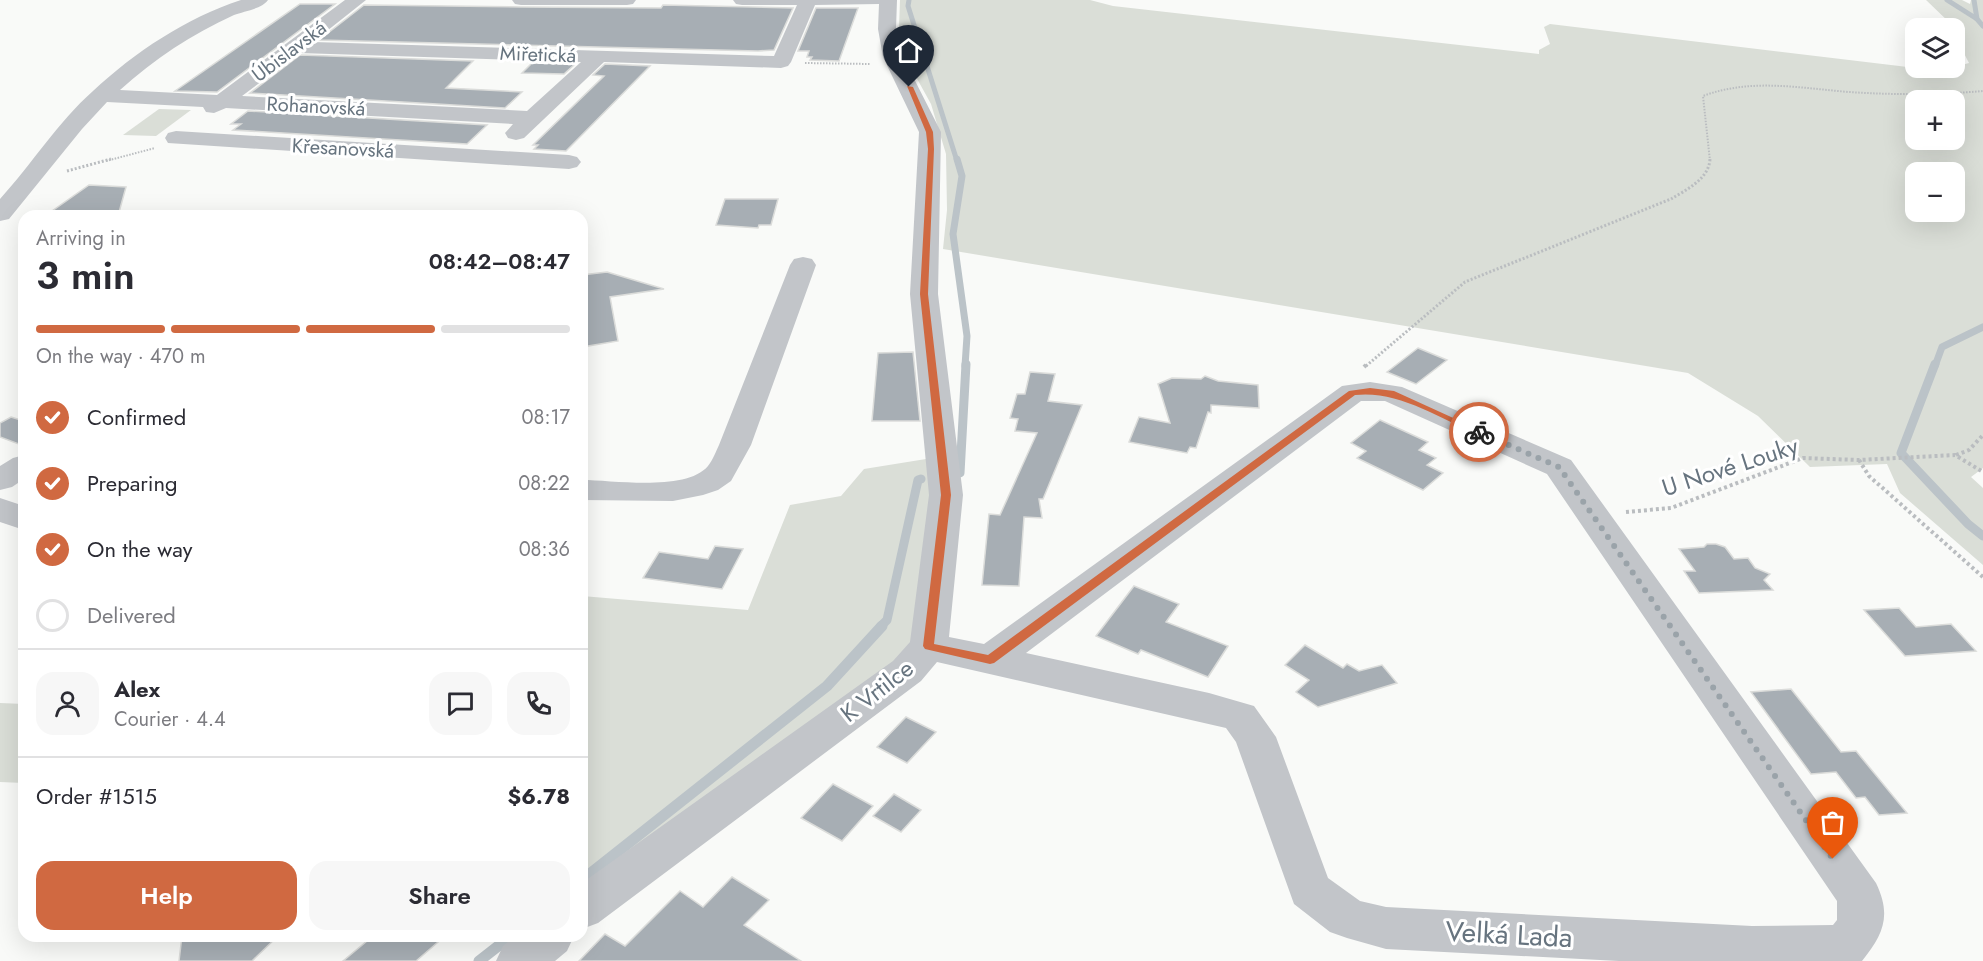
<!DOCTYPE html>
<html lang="en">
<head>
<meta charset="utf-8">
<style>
  :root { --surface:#fff; --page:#f7f7f7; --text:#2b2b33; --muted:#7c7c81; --line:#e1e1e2; --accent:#d06941 }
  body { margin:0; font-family:Jost,sans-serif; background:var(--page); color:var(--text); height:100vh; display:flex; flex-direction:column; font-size:22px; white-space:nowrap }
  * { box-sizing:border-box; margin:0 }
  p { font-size:20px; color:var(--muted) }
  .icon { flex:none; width:33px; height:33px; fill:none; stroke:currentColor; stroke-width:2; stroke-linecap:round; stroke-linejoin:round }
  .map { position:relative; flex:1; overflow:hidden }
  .sheet { position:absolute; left:18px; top:210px; width:570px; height:732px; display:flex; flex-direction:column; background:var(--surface); border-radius:18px; box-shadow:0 6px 24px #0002 }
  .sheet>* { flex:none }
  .buttons { position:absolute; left:1905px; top:18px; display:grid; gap:12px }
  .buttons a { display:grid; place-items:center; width:60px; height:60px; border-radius:12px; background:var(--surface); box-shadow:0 6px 24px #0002; font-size:30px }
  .pin { position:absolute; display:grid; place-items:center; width:51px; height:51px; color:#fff; margin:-62px -26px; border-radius:50% 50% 50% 0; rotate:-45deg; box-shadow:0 0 6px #0007 }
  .pin .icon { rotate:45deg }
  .courier { position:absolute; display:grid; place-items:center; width:60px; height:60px; margin:-30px; border:4px solid #d06941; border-radius:50%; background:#fff; color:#222; box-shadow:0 2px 8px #0007 }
  .headline em { font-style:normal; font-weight:600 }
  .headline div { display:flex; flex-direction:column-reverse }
  .headline { display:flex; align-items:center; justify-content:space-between; height:102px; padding:0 18px }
  h1 { font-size:39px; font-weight:600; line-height:45px }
  .bar { display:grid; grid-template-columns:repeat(4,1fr); gap:9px 6px; align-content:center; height:72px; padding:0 18px }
  .bar i { height:8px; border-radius:4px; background:var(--line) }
  .bar .selected { background:var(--accent) }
  .bar p { grid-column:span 4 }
  .line { display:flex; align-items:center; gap:15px; padding:0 18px; border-top:2px solid var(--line) }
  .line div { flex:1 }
  .round { display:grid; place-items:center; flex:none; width:63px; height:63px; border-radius:18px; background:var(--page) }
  ol { padding:0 18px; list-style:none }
  li { display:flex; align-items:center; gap:18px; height:66px }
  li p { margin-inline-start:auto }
  li .icon { padding:6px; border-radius:50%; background:var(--accent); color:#fff; stroke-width:4 }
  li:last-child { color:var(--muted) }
  li i { width:33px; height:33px; border:3px solid var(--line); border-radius:50% }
  .button { display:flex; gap:12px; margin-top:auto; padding:12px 18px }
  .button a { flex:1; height:69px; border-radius:18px; background:var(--accent); color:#fff; font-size:24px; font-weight:600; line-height:69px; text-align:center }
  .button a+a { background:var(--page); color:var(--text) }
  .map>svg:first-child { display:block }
  .green { fill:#daded7; fill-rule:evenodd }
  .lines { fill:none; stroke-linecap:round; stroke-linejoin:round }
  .stream-far3 { stroke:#bbc3c8; stroke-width:5 }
  .stream-far2 { stroke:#bbc3c8; stroke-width:7 }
  .stream-far1 { stroke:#bbc3c8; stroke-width:9 }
  .stream { stroke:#bbc3c8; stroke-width:11 }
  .building { fill:#a7aeb4; stroke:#dbdcda; stroke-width:1.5 }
  .path-far2 { stroke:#babdc0; stroke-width:2; stroke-dasharray:1.5 1.5; stroke-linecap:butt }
  .path-far1 { stroke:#babdc0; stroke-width:3; stroke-dasharray:2 2; stroke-linecap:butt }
  .path { stroke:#babdc0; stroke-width:4; stroke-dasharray:3 3; stroke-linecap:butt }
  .minor { fill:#c2c5c9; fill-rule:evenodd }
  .route { fill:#d06941 }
  .done { stroke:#9aa3a9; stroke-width:6; stroke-dasharray:0 10.8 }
  .labels { text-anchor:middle; stroke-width:6; stroke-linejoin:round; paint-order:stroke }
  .far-street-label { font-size:20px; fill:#67747f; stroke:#fff }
  .street-label { font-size:24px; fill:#67747f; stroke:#fff }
  .near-street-label { font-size:28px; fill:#67747f; stroke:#fff }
</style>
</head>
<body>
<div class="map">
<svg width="1983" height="961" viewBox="0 0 1983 961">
  <rect width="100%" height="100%" fill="#f9faf8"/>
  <g class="green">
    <path d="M900 0H1090L1113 6 1539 54V50L1550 44 1544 27 1550 24 1916 68 1947 69 1969 63 1955 36 1954 28H1952L1951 24 1926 0H1962L1970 4 1971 0H1983V468L1971 477 1983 488V565L1900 493 1887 464 1810 467 1758 416 1688 373 943 249 947 210 946 154 931 104 910 66 899 28ZM1916 100H1954V140H1916ZM1916 172H1954V212H1916Z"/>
    <polygon points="159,109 191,110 156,136 123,135"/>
    <polygon points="926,459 938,489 912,650 592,886 582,875 582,596 748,610 790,505 841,496 864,469"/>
    <polygon points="0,703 24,704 24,783 0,782"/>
  </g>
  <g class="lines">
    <g class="stream-far3">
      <polyline points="909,0 908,6 957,161"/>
      <polyline points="1947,0 1977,19"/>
      <polyline points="1974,0 1977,19 1983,26"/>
    </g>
    <g class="stream-far2">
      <polyline points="957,159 962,176 953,234 967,336 965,366"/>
      <polyline points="1935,366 1942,347 1983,327"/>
    </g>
    <g class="stream-far1">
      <polyline points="1935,364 1901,453 1968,524 1983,536"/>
      <polyline points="960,473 966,364"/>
      <polyline points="880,627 887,620 918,480 921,479"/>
    </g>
    <g class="stream">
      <polyline points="582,880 827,686 882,626"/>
      <polyline points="479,961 511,936"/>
    </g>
  </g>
  <g class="building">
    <polygon points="300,4 335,4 217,92 175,91"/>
    <polygon points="364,5 521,7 661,8 663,5 793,8 774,50 758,51 319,40"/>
    <polygon points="816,8 858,8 839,61 810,60 812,57 807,57 809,51 798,51"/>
    <polygon points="300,55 473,61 446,88 522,92 505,108 250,93"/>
    <polygon points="532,63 575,64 564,74 522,73"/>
    <polygon points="605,64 650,66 566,151 534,149 538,145 533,145 604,76 593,75"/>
    <polygon points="248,111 487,125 467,144 233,130 241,124 231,124"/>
    <polygon points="89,185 126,187 118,216 45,216"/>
    <polygon points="725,199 778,199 771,225 759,225 758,228 716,225"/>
    <polygon points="607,272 664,289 610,297 618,341 582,347 582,275"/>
    <polygon points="1418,348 1447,360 1416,384 1387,372"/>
    <polygon points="913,352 920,421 872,421 878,353"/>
    <polygon points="1030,372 1055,374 1048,401 1082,405 1043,499 1039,499 1042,518 1024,517 1019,586 982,585 989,514 1000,515 1037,433 1015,431 1018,419 1010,418 1017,394 1025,394"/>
    <polygon points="1205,376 1218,381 1258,385 1259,408 1211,405 1211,413 1208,412 1196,448 1190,447 1187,453 1129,442 1139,417 1170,423 1158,384 1172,378 1201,379"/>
    <polygon points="11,417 24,421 24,446 0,437 0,423"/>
    <polygon points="1380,420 1428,442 1419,450 1436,458 1427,465 1443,473 1423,490 1357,458 1366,451 1351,443"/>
    <polygon points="1707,544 1716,544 1725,547 1734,559 1748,558 1755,568 1770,574 1764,580 1773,590 1699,593 1684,571 1695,571 1679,549 1704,547"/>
    <polygon points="715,546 743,549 722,589 643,578 659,552 708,559"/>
    <polygon points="1134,586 1179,604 1166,622 1228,646 1208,677 1141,650 1138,654 1096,636"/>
    <polygon points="1899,608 1916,627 1951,624 1976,651 1905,656 1864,610"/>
    <polygon points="1305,645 1343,668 1347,664 1359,671 1382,665 1397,683 1318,707 1296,692 1309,680 1285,665"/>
    <polygon points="1791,689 1841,752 1856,751 1907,813 1879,815 1865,797 1856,798 1836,772 1811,774 1751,692"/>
    <polygon points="906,717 936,732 907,763 877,747"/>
    <polygon points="833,784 873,806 842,841 801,818"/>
    <polygon points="894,794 921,810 901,832 873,816"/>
    <polygon points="732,877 769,900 744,925 801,961 579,961 605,934 625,946 680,891 703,907"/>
    <polygon points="182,936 278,936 252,961 179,961"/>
    <polygon points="373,936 445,936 416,961 343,961"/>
  </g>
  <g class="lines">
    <g class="path-far2">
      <polyline points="805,63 870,64"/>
      <polyline points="106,161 155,148"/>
      <path d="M1710 161 1703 96C1751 78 1799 88 1849 92 1894 95 1938 95 1983 91"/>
    </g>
    <g class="path-far1">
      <polyline points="67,171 111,159"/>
      <path d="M1366 366 1465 282 1671 199C1686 190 1709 179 1710 159"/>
    </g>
    <g class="path">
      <polyline points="1364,367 1367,364"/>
      <polyline points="1956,455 1969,450 1983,435"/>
      <polyline points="1859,460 1869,476 1983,577"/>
      <polyline points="1626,512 1671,508 1803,458 1859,460 1955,455 1983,472"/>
    </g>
    <g class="minor">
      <path d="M241 0H268C262 9 244 11 234 15 192 34 154 59 120 90L217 95 345 0H366L313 42 774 56 797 5H742L736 4 733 0H897L896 29 903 57 941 132 938 294 963 495 949 637 984 644 1342 386 1370 382 1402 387 1571 460 1876 883C1892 916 1883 935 1862 961H1619L1386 949 1347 938 1330 932 1294 904 1236 742 1226 728 937 662 921 681 598 923 582 929V883L893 661 910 642 929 495 910 294 919 132 883 57 878 29 879 4 815 5 791 62 788 66 781 68 604 62 524 138 516 140 508 138 505 133 513 124 226 108 214 113 206 112 203 107 107 102 82 129 9 219 0 221V199C32 164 58 122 93 91 135 52 186 18 241 0ZM299 53 581 62 527 111 242 96ZM1361 401H1385L1547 474 1837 901V920L1833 925 1752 926 1386 907 1360 901 1328 878 1276 737 1254 706 1209 693 1026 653Z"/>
      <polygon points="512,0 636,0 633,4 627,5 521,5 515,4"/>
      <polygon points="176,131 569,155 577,157 581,162 577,167 569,169 168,143 165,138 168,133"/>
      <path d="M803 257 812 259 816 265 751 445 731 481 718 490 703 495 673 501 582 500V480C613 480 686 492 708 466 713 460 716 451 719 445L790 265 794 259Z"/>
      <polygon points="24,455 24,479 12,487 0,490 0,466 13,458"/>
      <polygon points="0,498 24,506 24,530 0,522"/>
      <polygon points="515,936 574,936 567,951 555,961 496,961 503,946"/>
    </g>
  </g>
  <path class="route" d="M907 86 913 87 933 132 934 149 928 294 951 495 934 644 988 655 1349 391 1370 388 1394 391 1484 432 1476 434C1438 417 1397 390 1355 395L994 663 990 664 925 649 923 646 941 495 920 294 928 149 926 132Z"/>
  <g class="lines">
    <polyline class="done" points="1479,432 1559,467 1833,859"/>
  </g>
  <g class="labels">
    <g class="far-street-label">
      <text transform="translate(289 51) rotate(-37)" y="7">Úbislavská</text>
      <text transform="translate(538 54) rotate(2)" y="7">Miřetická</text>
      <text transform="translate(316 106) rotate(3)" y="7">Rohanovská</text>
      <text transform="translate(343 148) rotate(3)" y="7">Křesanovská</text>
    </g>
    <g class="street-label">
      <text transform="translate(1730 467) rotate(-18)" y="8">U Nové Louky</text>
      <text transform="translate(877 691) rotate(-38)" y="8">K Vrtilce</text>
    </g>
    <g class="near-street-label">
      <text transform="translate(1509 934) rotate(3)" y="10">Velká Lada</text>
    </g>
  </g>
</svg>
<div class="buttons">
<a><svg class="icon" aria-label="layers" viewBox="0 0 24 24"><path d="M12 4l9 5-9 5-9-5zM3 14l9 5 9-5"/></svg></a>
<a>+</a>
<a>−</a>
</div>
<div class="pin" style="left:1833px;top:859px;background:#ea580c"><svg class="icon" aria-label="bag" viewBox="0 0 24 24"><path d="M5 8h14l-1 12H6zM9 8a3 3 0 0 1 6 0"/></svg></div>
<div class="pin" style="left:909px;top:87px;background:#1f2937"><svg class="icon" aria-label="home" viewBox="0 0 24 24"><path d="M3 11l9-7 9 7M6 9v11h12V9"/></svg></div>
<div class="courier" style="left:1479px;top:432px"><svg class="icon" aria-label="bike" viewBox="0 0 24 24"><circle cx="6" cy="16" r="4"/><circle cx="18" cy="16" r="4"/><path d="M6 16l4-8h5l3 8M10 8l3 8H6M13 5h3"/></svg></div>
<section class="sheet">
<div class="headline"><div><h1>3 min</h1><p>Arriving in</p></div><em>08:42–08:47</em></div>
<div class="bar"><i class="selected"></i><i class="selected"></i><i class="selected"></i><i></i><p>On the way · 470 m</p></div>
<ol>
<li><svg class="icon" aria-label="check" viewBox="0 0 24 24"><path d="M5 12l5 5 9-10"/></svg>Confirmed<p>08:17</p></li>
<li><svg class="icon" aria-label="check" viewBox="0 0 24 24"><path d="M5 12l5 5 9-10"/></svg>Preparing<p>08:22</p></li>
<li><svg class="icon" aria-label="check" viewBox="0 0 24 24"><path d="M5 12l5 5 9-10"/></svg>On the way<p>08:36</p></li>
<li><i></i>Delivered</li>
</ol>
<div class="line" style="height:108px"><a class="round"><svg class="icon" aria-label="person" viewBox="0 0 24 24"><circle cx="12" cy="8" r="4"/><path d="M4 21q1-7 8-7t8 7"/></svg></a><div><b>Alex</b><p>Courier · 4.4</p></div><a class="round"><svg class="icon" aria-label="chat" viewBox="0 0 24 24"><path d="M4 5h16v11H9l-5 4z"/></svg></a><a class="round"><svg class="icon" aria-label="phone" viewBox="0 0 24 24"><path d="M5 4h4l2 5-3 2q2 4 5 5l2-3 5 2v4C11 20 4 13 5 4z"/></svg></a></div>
<div class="line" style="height:78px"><div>Order #1515</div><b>$6.78</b></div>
<div class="button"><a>Help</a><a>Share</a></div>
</section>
</div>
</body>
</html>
